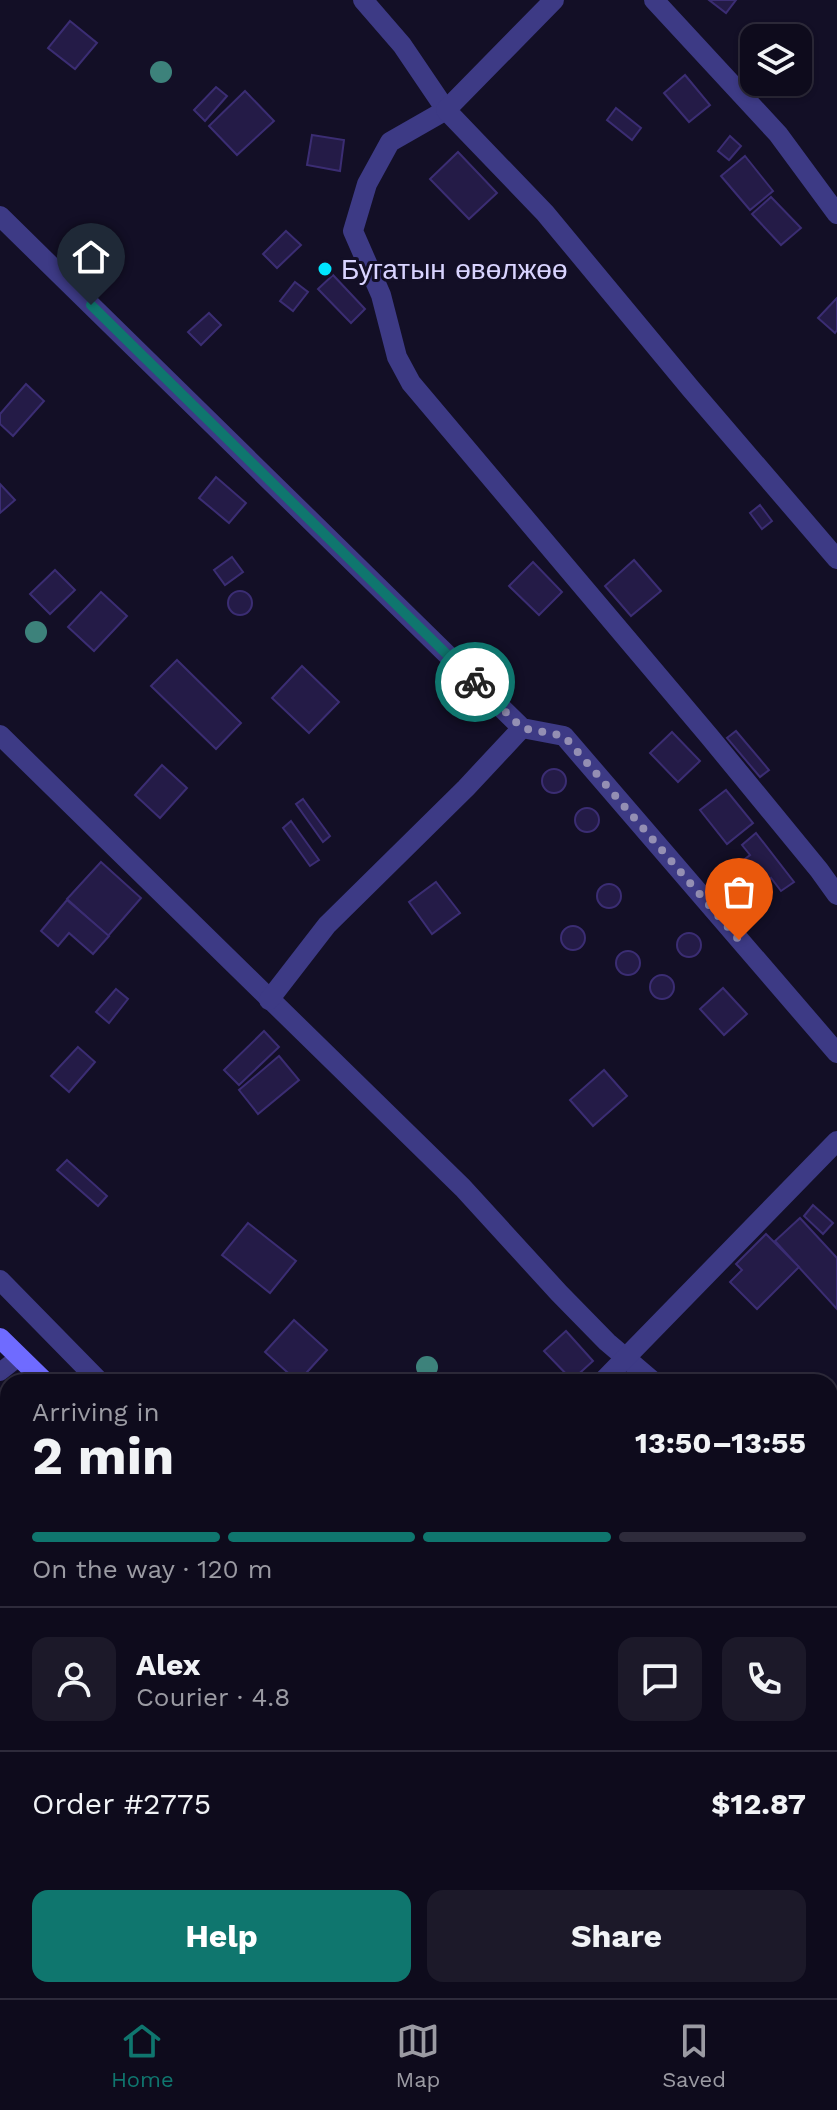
<!DOCTYPE html>
<html lang="en">
<head>
<meta charset="utf-8">
<style>
  :root { --surface:#0e0b1c; --page:#1c1929; --text:#f1f3f6; --muted:#9b9ba3; --line:#2e2b3b; --accent:#0f766e }
  body { margin:0; font-family:"Work Sans",sans-serif; background:var(--page); color:var(--text); height:100vh; display:flex; flex-direction:column; font-size:30px; white-space:nowrap }
  * { box-sizing:border-box; margin:0 }
  p { font-size:26px; color:var(--muted) }
  .icon { flex:none; width:44px; height:44px; fill:none; stroke:currentColor; stroke-width:2; stroke-linecap:round; stroke-linejoin:round }
  .map { position:relative; flex:1; overflow:hidden }
  .drawer { position:absolute; left:0px; top:1374px; width:838px; height:624px; display:flex; flex-direction:column; background:var(--surface); border-radius:24px 24px 0 0; box-shadow:0 2px 6px #0004,0 0 0 2px var(--line) }
  .drawer>* { flex:none }
  .controls { position:absolute; left:740px; top:24px; display:grid; gap:16px }
  .controls a { display:grid; place-items:center; width:72px; height:72px; border-radius:16px; background:var(--surface); box-shadow:0 2px 6px #0004,0 0 0 2px var(--line); font-size:40px }
  .pin { position:absolute; display:grid; place-items:center; width:68px; height:68px; color:#fff; margin:-82px -34px; border-radius:50% 50% 50% 0; rotate:-45deg; box-shadow:0 0 8px #0007 }
  .pin .icon { rotate:45deg }
  .courier { position:absolute; display:grid; place-items:center; width:80px; height:80px; margin:-40px; border:6px solid #0f766e; border-radius:50%; background:#fff; color:#222; box-shadow:0 2px 10px #0007 }
  .head em { font-style:normal; font-weight:700 }
  .head div { display:flex; flex-direction:column-reverse }
  .head { display:flex; align-items:center; justify-content:space-between; height:136px; padding:0 32px }
  h1 { font-size:52px; font-weight:700; line-height:60px }
  .bar { display:grid; grid-template-columns:repeat(4,1fr); gap:12px 8px; align-content:center; height:96px; padding:0 32px }
  .bar i { height:10px; border-radius:6px; background:var(--line) }
  .bar .active { background:var(--accent) }
  .bar p { grid-column:span 4 }
  .line { display:flex; align-items:center; gap:20px; padding:0 32px; border-top:2px solid var(--line) }
  .line div { flex:1 }
  .round { display:grid; place-items:center; flex:none; width:84px; height:84px; border-radius:16px; background:var(--page) }
  .button { display:flex; gap:16px; margin-top:auto; padding:16px 32px }
  .button a { flex:1; height:92px; border-radius:16px; background:var(--accent); color:#fff; font-size:32px; font-weight:700; line-height:92px; text-align:center }
  .button a+a { background:var(--page); color:var(--text) }
  .dock { display:flex; justify-content:space-around; align-items:center; height:112px; border-top:2px solid var(--line); background:var(--surface); font-size:22px; color:var(--muted) }
  .dock a { display:grid; justify-items:center; gap:4px }
  .dock .active { color:var(--accent) }
  .map>svg:first-child { display:block }
  .building { fill:#241b47; stroke:#3b2d73; stroke-width:2 }
  .lines { fill:none; stroke-linecap:round; stroke-linejoin:round }
  .service { stroke:#3d3a85; stroke-width:18 }
  .minor { stroke:#3d3a85; stroke-width:20 }
  .secondary { stroke:#6f6bff; stroke-width:20 }
  .tree { fill:#3d827b }
  .done { stroke:#948fb3; stroke-width:8; stroke-dasharray:0 14.4 }
  .route { stroke:#0f766e; stroke-width:10 }
  .poi-dot { fill:#00e5ff; stroke:#130f26; stroke-width:3 }
  .labels { text-anchor:middle; stroke-width:6; stroke-linejoin:round; paint-order:stroke }
  .poi-label { font-size:28px; fill:#d9d4ff; stroke:#130f26; text-anchor:start }
</style>
</head>
<body>
<div class="map">
<svg width="837" height="1998" viewBox="0 0 837 1998">
  <rect width="100%" height="100%" fill="#130f26"/>
  <g class="building">
    <polygon points="709,0 736,0 726,13"/>
    <polygon points="70,21 97,43 75,69 48,48"/>
    <polygon points="685,75 710,105 689,122 664,93"/>
    <polygon points="216,87 227,96 205,121 194,110"/>
    <polygon points="245,91 274,121 237,155 209,126"/>
    <polygon points="616,108 641,128 632,140 607,120"/>
    <polygon points="312,135 344,140 340,171 307,165"/>
    <polygon points="730,136 741,146 729,160 718,151"/>
    <polygon points="458,152 497,193 469,219 430,179"/>
    <polygon points="745,156 773,191 750,210 721,176"/>
    <polygon points="771,197 801,228 781,245 752,214"/>
    <polygon points="286,231 301,245 277,268 263,254"/>
    <polygon points="333,275 365,309 351,323 318,289"/>
    <polygon points="295,282 308,292 293,311 280,301"/>
    <polygon points="837,298 837,330 835,333 818,318"/>
    <polygon points="209,313 221,325 201,345 188,332"/>
    <polygon points="26,384 44,401 13,436 0,424 0,414"/>
    <polygon points="216,477 246,503 229,523 199,498"/>
    <polygon points="0,484 15,500 0,513"/>
    <polygon points="760,505 772,521 762,529 750,513"/>
    <polygon points="232,557 243,572 225,585 214,570"/>
    <polygon points="634,560 661,591 631,616 605,586"/>
    <polygon points="533,562 562,592 539,615 509,586"/>
    <polygon points="55,570 75,590 50,614 30,594"/>
    <circle cx="240" cy="603" r="12"/>
    <polygon points="101,592 127,616 94,651 68,627"/>
    <polygon points="177,660 241,723 216,749 151,686"/>
    <polygon points="302,666 339,702 309,733 272,698"/>
    <polygon points="736,731 769,770 760,777 727,738"/>
    <polygon points="672,732 700,761 678,782 650,753"/>
    <polygon points="162,765 187,788 160,818 135,795"/>
    <circle cx="554" cy="781" r="12"/>
    <polygon points="726,790 753,823 727,844 700,810"/>
    <polygon points="303,799 330,836 323,842 296,804"/>
    <circle cx="587" cy="820" r="12"/>
    <polygon points="291,821 319,860 310,866 283,828"/>
    <polygon points="756,833 794,882 781,891 771,878 755,890 736,866 750,855 742,845"/>
    <polygon points="101,862 141,898 108,936 67,899"/>
    <polygon points="436,882 460,913 432,934 409,902"/>
    <circle cx="609" cy="896" r="12"/>
    <polygon points="67,900 109,936 93,954 69,933 58,946 41,931"/>
    <circle cx="573" cy="938" r="12"/>
    <circle cx="689" cy="945" r="12"/>
    <circle cx="628" cy="963" r="12"/>
    <circle cx="662" cy="987" r="12"/>
    <polygon points="723,988 747,1014 724,1035 700,1009"/>
    <polygon points="116,989 128,999 109,1023 96,1012"/>
    <polygon points="264,1031 279,1047 239,1085 224,1070"/>
    <polygon points="78,1047 95,1062 69,1092 51,1076"/>
    <polygon points="279,1056 299,1080 258,1114 239,1090"/>
    <polygon points="604,1070 627,1096 593,1126 570,1100"/>
    <polygon points="67,1160 107,1196 98,1206 57,1170"/>
    <polygon points="813,1205 833,1223 823,1234 804,1216"/>
    <polygon points="800,1218 837,1258 837,1309 775,1241"/>
    <polygon points="248,1223 296,1261 270,1293 222,1255"/>
    <polygon points="766,1234 799,1267 757,1309 730,1282 742,1270 736,1264"/>
    <polygon points="294,1320 327,1350 298,1382 265,1352"/>
    <polygon points="566,1331 593,1361 572,1380 544,1351"/>
    <polygon points="837,1433 837,1466 830,1473 830,1441"/>
    <polygon points="830,1804 837,1810 837,1838 830,1831"/>
  </g>
  <g class="lines">
    <polyline class="service" points="0,1372 19,1357"/>
    <g class="minor">
      <polyline points="363,0 402,45 446,110 390,142 367,184 353,231 381,295 397,357 411,383 709,736 819,870 837,895"/>
      <polyline points="554,0 446,110 545,213 691,389 837,559"/>
      <polyline points="654,0 778,134 837,214"/>
      <polyline points="0,216 522,728 564,736 837,1053"/>
      <polyline points="0,735 463,1188 559,1293 607,1342 654,1382"/>
      <polyline points="269,1000 327,925 466,788 522,728"/>
      <polyline points="0,1280 100,1382"/>
      <polyline points="602,1382 837,1141"/>
      <polyline points="0,1495 8,1503"/>
      <polyline points="830,1559 837,1566"/>
      <polyline points="523,1990 531,1998"/>
    </g>
    <g class="secondary">
      <polyline points="0,1338 45,1382"/>
      <polyline points="660,1990 668,1998"/>
    </g>
  </g>
  <g class="tree">
    <circle cx="161" cy="72" r="11"/>
    <circle cx="36" cy="632" r="11"/>
    <circle cx="427" cy="1367" r="11"/>
  </g>
  <g class="lines">
    <polyline class="done" points="475,682 522,728 564,736 739,940"/>
    <polyline class="route" points="91,305 475,682"/>
  </g>
  <circle class="poi-dot" cx="325" cy="269" r="8"/>
  <g class="labels">
    <g class="poi-label">
      <text x="341" y="279">Бугатын өвөлжөө</text>
    </g>
  </g>
</svg>
<div class="controls">
<a><svg class="icon" aria-label="layers" viewBox="0 0 24 24"><path d="M12 4l9 5-9 5-9-5zM3 14l9 5 9-5"/></svg></a>
</div>
<div class="pin" style="left:739px;top:940px;background:#ea580c"><svg class="icon" aria-label="bag" viewBox="0 0 24 24"><path d="M5 8h14l-1 12H6zM9 8a3 3 0 0 1 6 0"/></svg></div>
<div class="pin" style="left:91px;top:305px;background:#1f2937"><svg class="icon" aria-label="home" viewBox="0 0 24 24"><path d="M3 11l9-7 9 7M6 9v11h12V9"/></svg></div>
<div class="courier" style="left:475px;top:682px"><svg class="icon" aria-label="bike" viewBox="0 0 24 24"><circle cx="6" cy="16" r="4"/><circle cx="18" cy="16" r="4"/><path d="M6 16l4-8h5l3 8M10 8l3 8H6M13 5h3"/></svg></div>
<section class="drawer">
<div class="head"><div><h1>2 min</h1><p>Arriving in</p></div><em>13:50–13:55</em></div>
<div class="bar"><i class="active"></i><i class="active"></i><i class="active"></i><i></i><p>On the way · 120 m</p></div>
<div class="line" style="height:144px"><a class="round"><svg class="icon" aria-label="person" viewBox="0 0 24 24"><circle cx="12" cy="8" r="4"/><path d="M4 21q1-7 8-7t8 7"/></svg></a><div><b>Alex</b><p>Courier · 4.8</p></div><a class="round"><svg class="icon" aria-label="chat" viewBox="0 0 24 24"><path d="M4 5h16v11H9l-5 4z"/></svg></a><a class="round"><svg class="icon" aria-label="phone" viewBox="0 0 24 24"><path d="M5 4h4l2 5-3 2q2 4 5 5l2-3 5 2v4C11 20 4 13 5 4z"/></svg></a></div>
<div class="line" style="height:104px"><div>Order #2775</div><b>$12.87</b></div>
<div class="button"><a>Help</a><a>Share</a></div>
</section>
</div>
<nav class="dock">
<a class="active"><svg class="icon" aria-label="home" viewBox="0 0 24 24"><path d="M3 11l9-7 9 7M6 9v11h12V9"/></svg>Home</a>
<a><svg class="icon" aria-label="map" viewBox="0 0 24 24"><path d="M3 6l6-2 6 2 6-2v14l-6 2-6-2-6 2zM9 4v14M15 6v14"/></svg>Map</a>
<a><svg class="icon" aria-label="saved" viewBox="0 0 24 24"><path d="M7 4h10v16l-5-4-5 4z"/></svg>Saved</a>
</nav>
</body>
</html>
